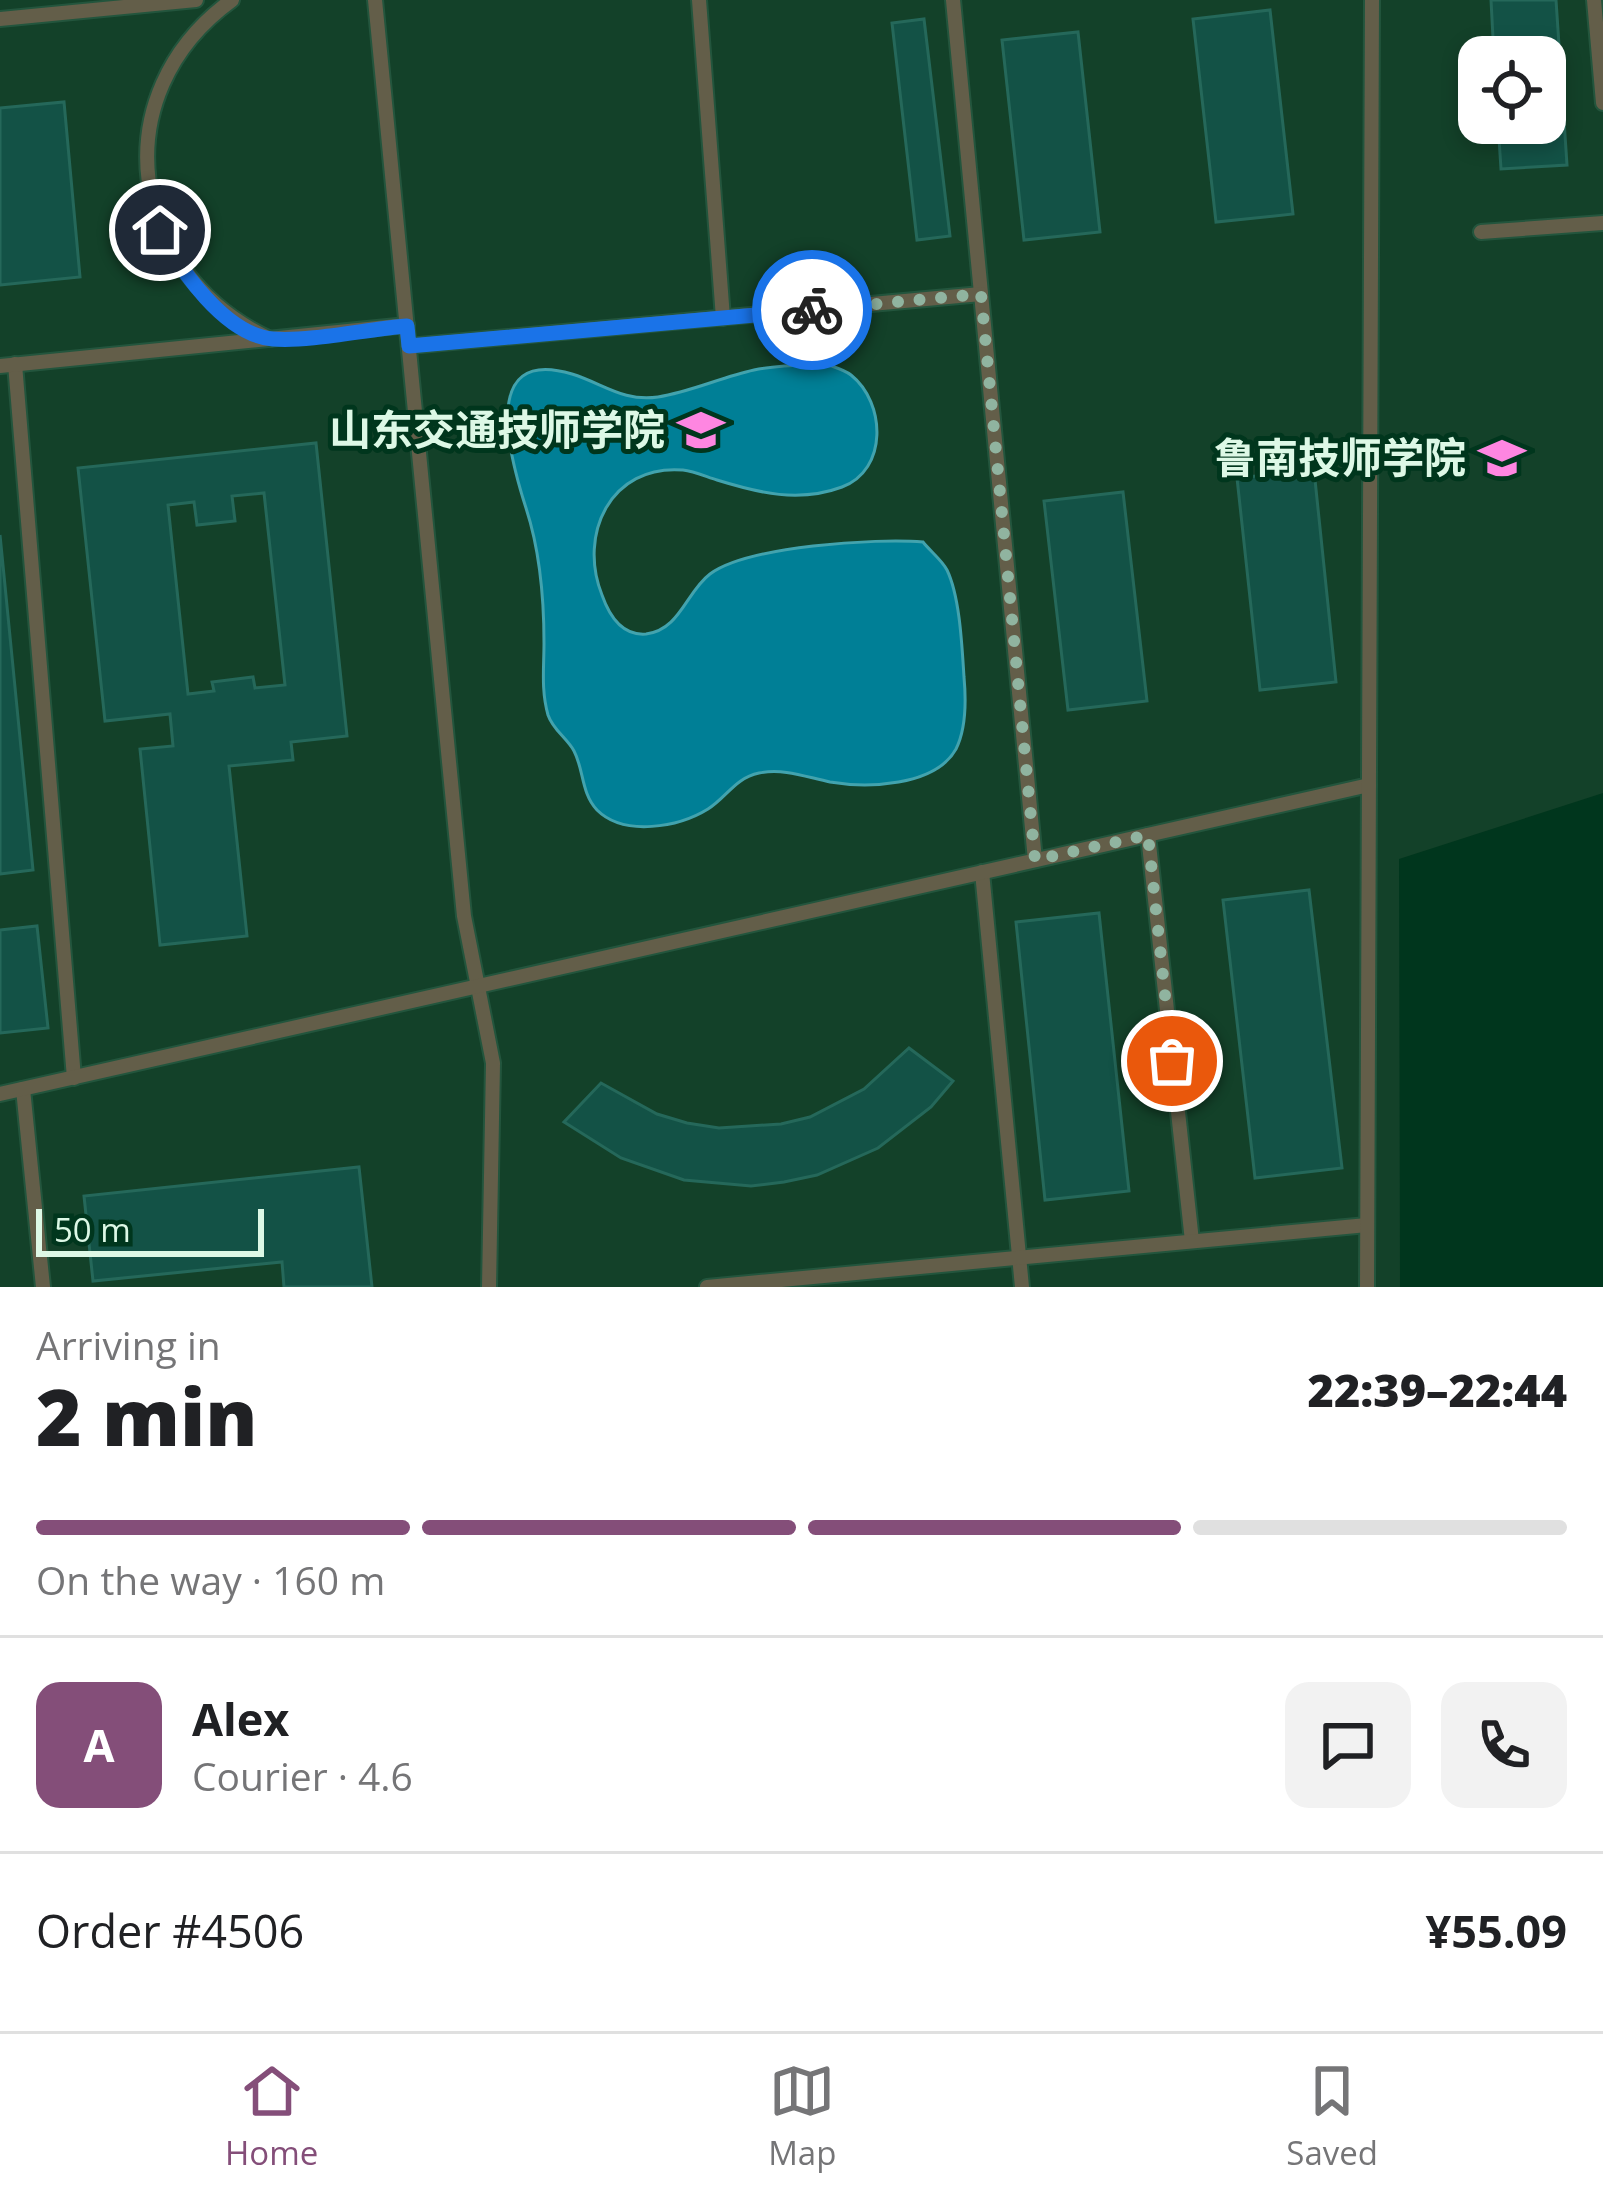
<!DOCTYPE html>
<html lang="en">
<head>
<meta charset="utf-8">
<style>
  :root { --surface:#fff; --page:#f2f2f2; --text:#202124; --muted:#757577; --line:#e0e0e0; --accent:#844e79 }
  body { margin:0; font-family:"Open Sans","Noto Sans SC",sans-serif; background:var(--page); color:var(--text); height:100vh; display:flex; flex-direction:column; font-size:45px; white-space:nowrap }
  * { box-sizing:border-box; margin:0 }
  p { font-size:39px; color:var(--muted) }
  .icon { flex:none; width:66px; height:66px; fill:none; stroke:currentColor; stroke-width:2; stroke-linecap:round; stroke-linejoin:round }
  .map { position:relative; height:1287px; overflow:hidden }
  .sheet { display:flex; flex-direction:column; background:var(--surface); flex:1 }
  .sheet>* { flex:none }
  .controls { position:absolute; left:1458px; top:36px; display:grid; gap:24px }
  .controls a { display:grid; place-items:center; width:108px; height:108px; border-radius:24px; background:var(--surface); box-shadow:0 6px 18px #0003; font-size:60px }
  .scale { position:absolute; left:36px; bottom:30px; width:228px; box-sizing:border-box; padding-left:12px; border:6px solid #ddf8e6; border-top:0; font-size:33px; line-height:42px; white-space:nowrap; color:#ddf8e6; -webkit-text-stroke:9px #00361d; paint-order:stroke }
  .pin { position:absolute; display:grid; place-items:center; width:102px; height:102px; color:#fff; margin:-51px; border:6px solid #fff; border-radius:50%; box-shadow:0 3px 12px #0007 }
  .courier { position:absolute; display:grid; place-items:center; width:120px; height:120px; margin:-60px; border:9px solid #1a73e8; border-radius:50%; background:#fff; color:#222; box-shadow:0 3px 15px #0007 }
  .overview em { font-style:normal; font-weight:800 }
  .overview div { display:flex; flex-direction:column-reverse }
  .overview { display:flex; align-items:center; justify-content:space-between; height:204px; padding:0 36px }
  h1 { font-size:78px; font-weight:800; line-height:90px }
  .bar { display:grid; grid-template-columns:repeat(4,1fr); gap:18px 12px; align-content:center; height:144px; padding:0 36px }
  .bar i { height:15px; border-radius:9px; background:var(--line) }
  .bar .on { background:var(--accent) }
  .bar p { grid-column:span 4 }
  .line { display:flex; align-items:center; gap:30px; padding:0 36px; border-top:3px solid var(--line) }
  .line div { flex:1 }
  .round { display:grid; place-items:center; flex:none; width:126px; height:126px; border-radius:24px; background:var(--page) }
  .dock { display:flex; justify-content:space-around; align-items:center; height:168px; border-top:3px solid var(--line); background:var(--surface); font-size:33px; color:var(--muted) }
  .dock a { display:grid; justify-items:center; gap:6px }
  .dock .on { color:var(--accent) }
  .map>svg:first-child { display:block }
  .built { fill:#134129; fill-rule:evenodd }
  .water { fill:#007f96; stroke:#42a3ae; stroke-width:3 }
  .building { fill:#135246; stroke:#25685a; stroke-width:3; fill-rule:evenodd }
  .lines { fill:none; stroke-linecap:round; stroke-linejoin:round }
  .service-casing { stroke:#23553d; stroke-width:18 }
  .service { stroke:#635e49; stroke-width:14 }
  .done { stroke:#90b4a0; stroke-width:12; stroke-dasharray:0 21.6 }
  .route { stroke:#1a73e8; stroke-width:15 }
  .labels { text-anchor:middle; stroke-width:10; stroke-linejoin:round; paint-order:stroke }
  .poi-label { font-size:42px; font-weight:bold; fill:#ddf8e6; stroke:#00361d; text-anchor:end }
</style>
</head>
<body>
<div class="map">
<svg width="1603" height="1287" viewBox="0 0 1603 1287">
  <rect width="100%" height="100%" fill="#00361d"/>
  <path class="built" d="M0 0H1603V793L1399 859 1400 1287H0ZM1479 57H1545V123H1479Z"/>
  <path class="water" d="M826 364C834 367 845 370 851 375 886 403 888 470 842 487 799 503 759 493 717 480 707 477 694 471 683 470 610 464 578 535 602 595 609 615 621 636 646 634 680 630 686 592 710 574 748 546 876 538 923 542 930 551 942 560 947 570 960 597 962 647 964 677 966 699 966 729 956 749 935 787 866 788 830 782 806 777 784 768 759 773 735 778 727 797 708 809 679 827 624 837 597 810 581 793 584 770 574 751 567 738 553 730 548 715 541 690 544 668 544 643 544 598 540 551 526 508 511 461 477 345 572 374 604 384 623 402 658 397 690 392 722 377 754 370 777 365 803 365 826 364Z"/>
  <g class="building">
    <polygon points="1491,0 1556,0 1567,165 1501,169 1498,123 1545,123 1545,57 1494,57"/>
    <polygon points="1270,10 1293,214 1216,222 1193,19"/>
    <polygon points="924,19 950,236 917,240 892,23"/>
    <polygon points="1078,32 1100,232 1024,240 1002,40"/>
    <polygon points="64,102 80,277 0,285 0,108"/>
    <path d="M316 443 347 736 291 742 293 760 229 766 247 936 160 945 140 749 173 746 170 714 105 721 78 468ZM264 493 285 685 255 688 253 677 212 682 214 691 188 694 168 505 194 502 197 525 235 521 232 496Z"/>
    <polygon points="1314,470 1336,682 1260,690 1237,478"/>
    <polygon points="1123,492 1147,701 1068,710 1044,501"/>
    <polygon points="0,535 33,870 0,874"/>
    <polygon points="1309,890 1342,1168 1255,1178 1223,900"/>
    <polygon points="1099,913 1129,1191 1045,1200 1016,922"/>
    <polygon points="37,926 48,1028 0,1033 0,930"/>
    <polygon points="909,1048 953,1081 931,1107 878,1148 817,1175 784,1182 751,1186 684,1180 621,1158 564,1122 601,1083 657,1114 687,1123 719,1128 781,1124 810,1117 864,1089"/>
    <polygon points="359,1167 372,1287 284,1287 282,1262 93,1281 84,1196"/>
  </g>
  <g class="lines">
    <defs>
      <g id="service">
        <path d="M232 0C101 95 128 273 270 339"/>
        <polyline points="375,0 464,916 493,1063 489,1287"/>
        <polyline points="699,0 723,318"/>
        <polyline points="953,0 1035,860"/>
        <polyline points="1594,0 1603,103"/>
        <polyline points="0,19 196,0"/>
        <polyline points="1481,232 1603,223"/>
        <polyline points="409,346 981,294"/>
        <polyline points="15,364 74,1078"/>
        <polyline points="0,366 407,325"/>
        <polyline points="1148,835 1192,1241"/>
        <polyline points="982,872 1022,1287"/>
        <polyline points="23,1089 43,1287"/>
        <polyline points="0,1094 1369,785"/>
        <polyline points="707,1287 1367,1225"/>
        <polyline points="1367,1287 1372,0"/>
      </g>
    </defs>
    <use href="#service" class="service-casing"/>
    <use href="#service" class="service"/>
  </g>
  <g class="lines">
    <polyline class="done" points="812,310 981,294 1035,860 1148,835 1172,1061"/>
    <path class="route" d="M160 230C179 269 225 335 273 339 310 342 368 329 407 326L409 346 812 310"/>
  </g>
  <defs>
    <symbol id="university-bare" viewBox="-9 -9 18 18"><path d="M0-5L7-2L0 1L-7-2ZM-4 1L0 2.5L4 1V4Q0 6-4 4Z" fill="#fe86e1" stroke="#00361d" stroke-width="2.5" paint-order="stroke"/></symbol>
  </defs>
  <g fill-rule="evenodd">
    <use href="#university-bare" x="668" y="397" width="66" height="66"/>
    <use href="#university-bare" x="1469" y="425" width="66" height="66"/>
  </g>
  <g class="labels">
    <g class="poi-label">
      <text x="665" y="445">山东交通技师学院</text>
      <text x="1466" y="473">鲁南技师学院</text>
    </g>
  </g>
</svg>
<div class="controls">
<a><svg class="icon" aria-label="locate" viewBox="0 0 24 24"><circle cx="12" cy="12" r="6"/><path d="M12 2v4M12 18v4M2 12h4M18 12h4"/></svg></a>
</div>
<div class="scale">50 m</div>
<div class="pin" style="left:1172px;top:1061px;background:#ea580c"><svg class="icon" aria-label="bag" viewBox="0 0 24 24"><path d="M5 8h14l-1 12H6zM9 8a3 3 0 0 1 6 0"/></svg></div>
<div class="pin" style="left:160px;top:230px;background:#1f2937"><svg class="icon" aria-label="home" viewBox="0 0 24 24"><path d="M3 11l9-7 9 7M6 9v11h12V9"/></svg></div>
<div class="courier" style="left:812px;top:310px"><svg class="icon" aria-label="bike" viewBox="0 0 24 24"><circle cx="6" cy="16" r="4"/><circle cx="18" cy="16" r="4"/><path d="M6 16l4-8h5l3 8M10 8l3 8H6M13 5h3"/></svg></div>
</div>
<section class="sheet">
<div class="overview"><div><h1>2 min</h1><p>Arriving in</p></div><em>22:39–22:44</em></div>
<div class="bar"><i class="on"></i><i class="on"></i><i class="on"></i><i></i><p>On the way · 160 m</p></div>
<div class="line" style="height:216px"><b class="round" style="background:var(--accent);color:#fff">A</b><div><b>Alex</b><p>Courier · 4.6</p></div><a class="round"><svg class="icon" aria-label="chat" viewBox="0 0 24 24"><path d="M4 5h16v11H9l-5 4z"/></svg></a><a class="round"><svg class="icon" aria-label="phone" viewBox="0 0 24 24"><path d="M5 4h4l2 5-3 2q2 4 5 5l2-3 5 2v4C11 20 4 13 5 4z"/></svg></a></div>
<div class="line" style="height:156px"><div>Order #4506</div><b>¥55.09</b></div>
</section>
<nav class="dock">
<a class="on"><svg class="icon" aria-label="home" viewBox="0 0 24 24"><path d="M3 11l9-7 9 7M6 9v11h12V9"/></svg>Home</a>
<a><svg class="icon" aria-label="map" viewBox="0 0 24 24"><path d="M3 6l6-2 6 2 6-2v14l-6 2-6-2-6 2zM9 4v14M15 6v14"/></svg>Map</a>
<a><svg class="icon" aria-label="saved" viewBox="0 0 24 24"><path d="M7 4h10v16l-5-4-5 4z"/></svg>Saved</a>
</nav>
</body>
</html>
